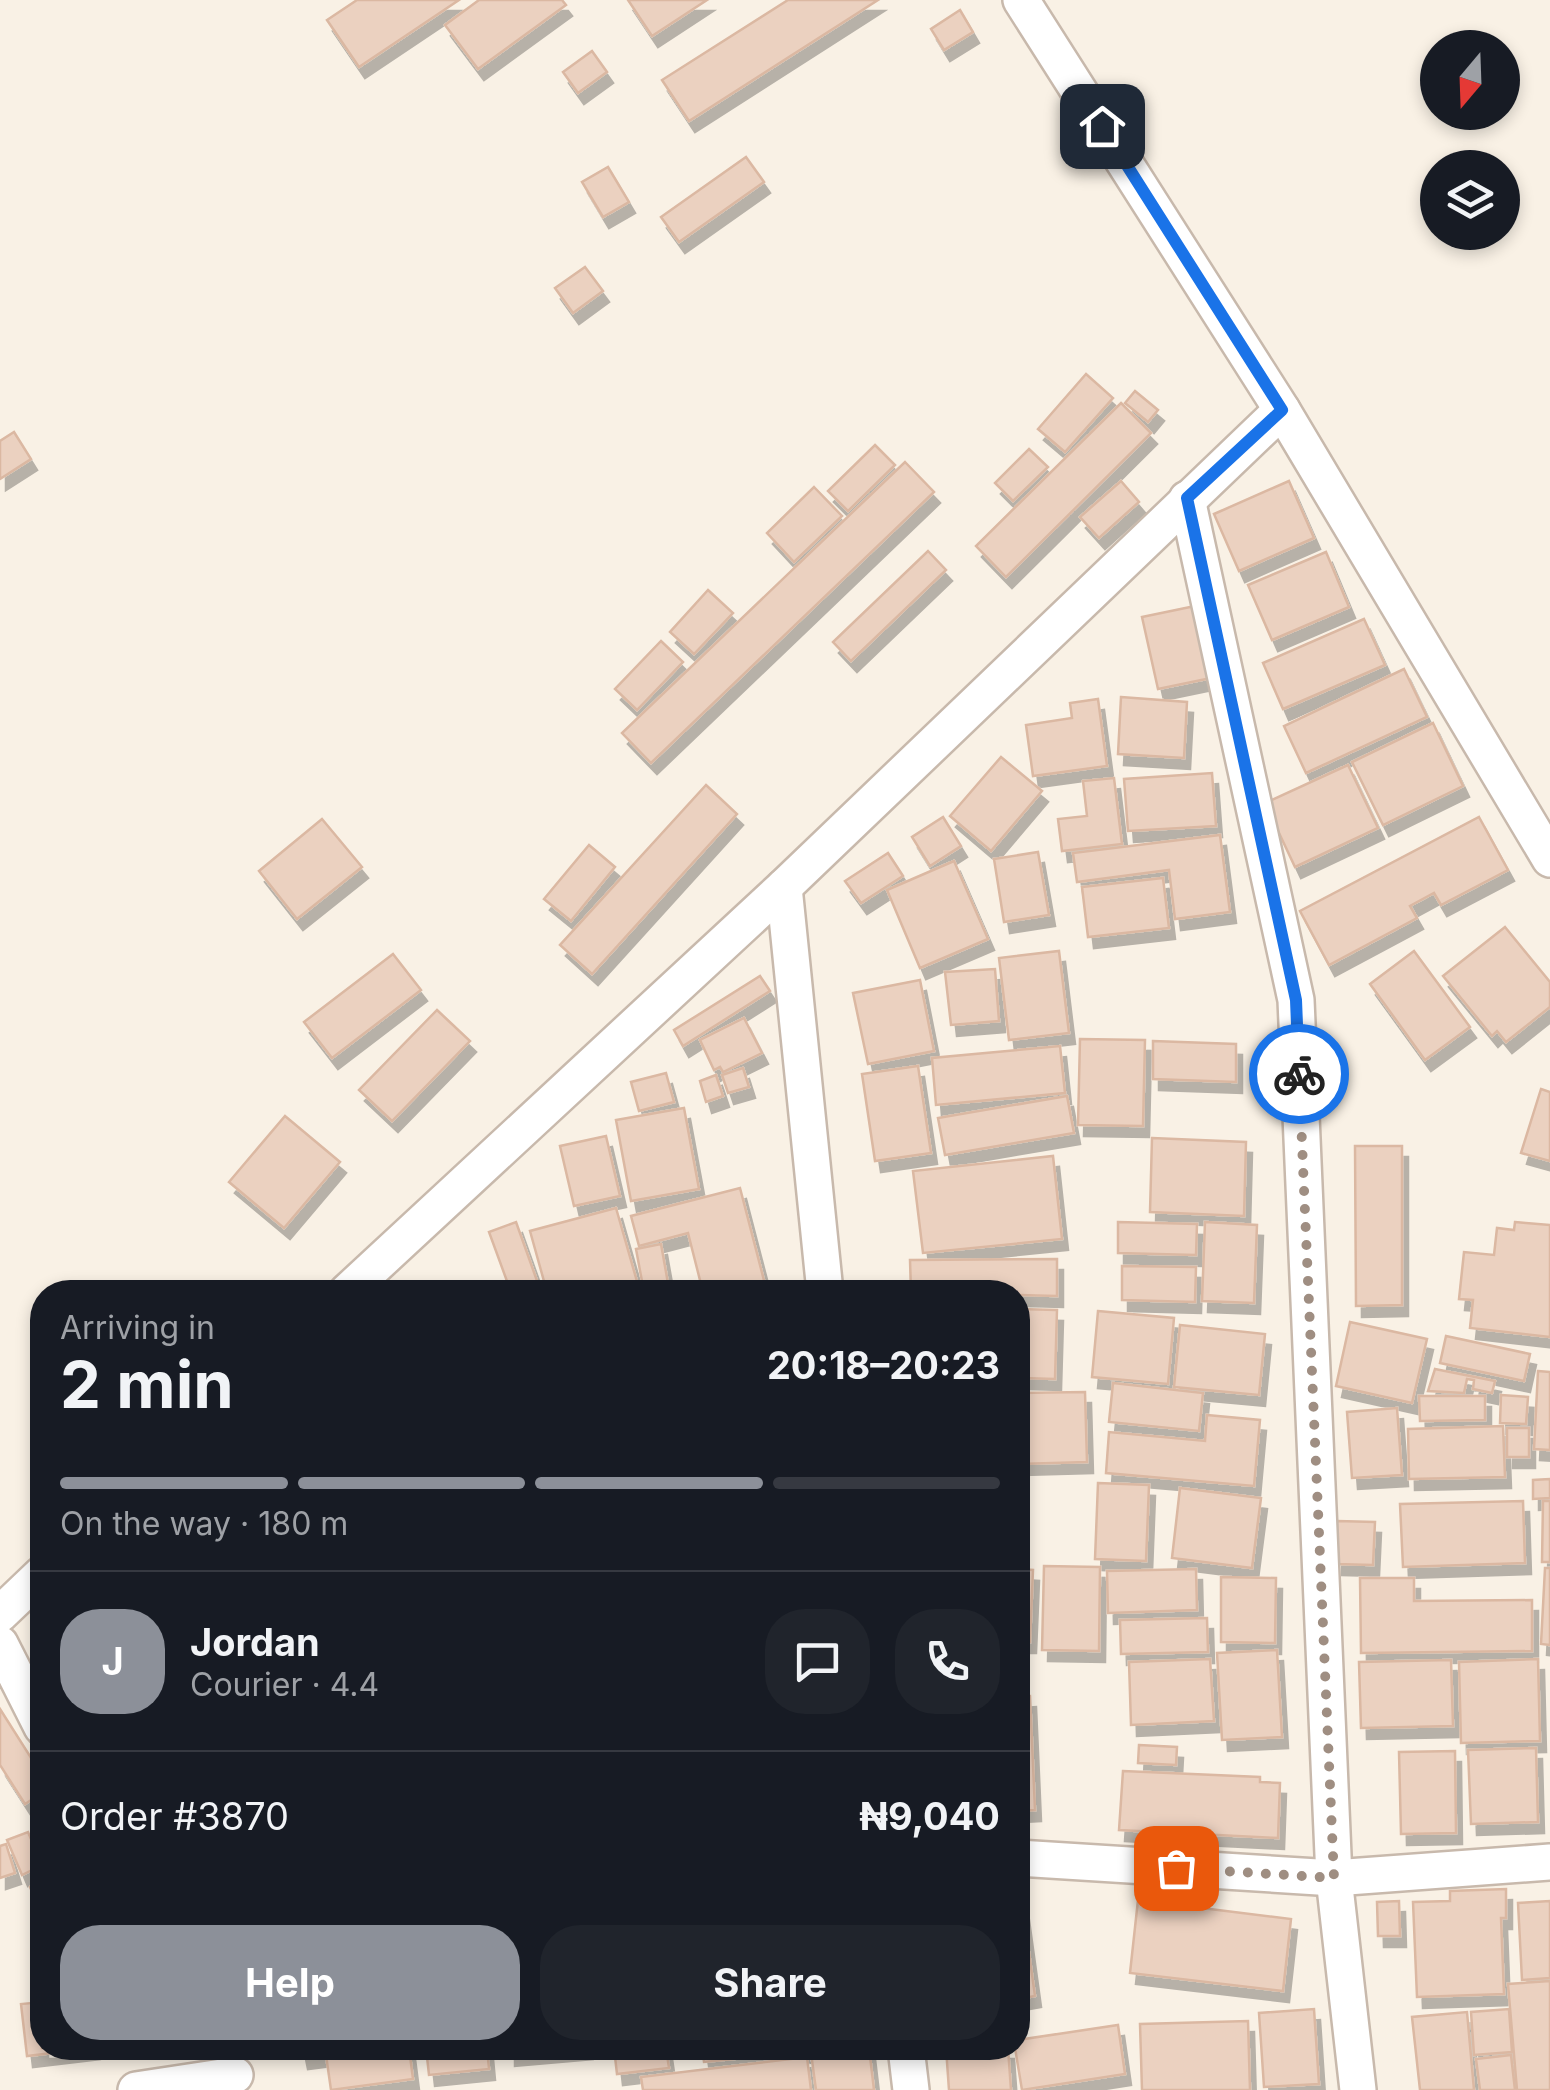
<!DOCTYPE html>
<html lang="en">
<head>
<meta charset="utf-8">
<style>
  :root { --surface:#171b24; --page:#20242c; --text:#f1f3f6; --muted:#9ea1a6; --line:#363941; --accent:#8c9099 }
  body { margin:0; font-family:Inter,sans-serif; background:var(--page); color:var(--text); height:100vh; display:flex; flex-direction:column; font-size:38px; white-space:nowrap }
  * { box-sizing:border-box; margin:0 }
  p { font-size:32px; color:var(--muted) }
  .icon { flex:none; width:55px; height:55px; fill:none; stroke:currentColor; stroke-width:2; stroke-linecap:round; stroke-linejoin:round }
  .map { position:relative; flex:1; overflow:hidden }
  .drawer { position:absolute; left:30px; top:1280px; width:1000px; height:780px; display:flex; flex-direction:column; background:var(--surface); border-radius:40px; box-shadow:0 5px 15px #0003 }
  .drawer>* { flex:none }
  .needle { width:65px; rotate:199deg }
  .tools { position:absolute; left:1420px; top:30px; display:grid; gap:20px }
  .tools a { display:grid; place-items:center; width:100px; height:100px; border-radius:50%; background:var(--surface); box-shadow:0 5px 15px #0003; font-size:50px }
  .pin { position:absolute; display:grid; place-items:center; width:85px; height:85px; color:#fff; margin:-42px; border-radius:20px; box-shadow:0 5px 15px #0006 }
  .courier { position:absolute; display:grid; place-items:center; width:100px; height:100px; margin:-50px; border:8px solid #1a73e8; border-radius:50%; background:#fff; color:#222; box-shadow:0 2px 12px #0007 }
  .summary em { font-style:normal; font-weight:700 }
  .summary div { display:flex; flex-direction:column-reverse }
  .summary { display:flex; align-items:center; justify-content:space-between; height:170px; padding:0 30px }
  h1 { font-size:65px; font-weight:700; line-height:75px }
  .bar { display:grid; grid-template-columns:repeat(4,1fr); gap:15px 10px; align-content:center; height:120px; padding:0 30px }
  .bar i { height:12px; border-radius:8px; background:var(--line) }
  .bar .active { background:var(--accent) }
  .bar p { grid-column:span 4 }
  .line { display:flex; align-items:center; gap:25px; padding:0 30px; border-top:2px solid var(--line) }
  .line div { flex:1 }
  .round { display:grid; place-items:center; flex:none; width:105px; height:105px; border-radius:40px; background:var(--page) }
  .cta { display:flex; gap:20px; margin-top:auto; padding:20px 30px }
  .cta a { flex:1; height:115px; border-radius:40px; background:var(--accent); color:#fff; font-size:40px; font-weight:700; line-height:115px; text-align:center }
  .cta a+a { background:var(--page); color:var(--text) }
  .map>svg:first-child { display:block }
  .building { fill:#ebd1c0; stroke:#dbb8a2; stroke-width:2.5; filter:url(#shadow) }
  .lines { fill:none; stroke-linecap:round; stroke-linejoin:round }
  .street-casing { stroke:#c8b9ac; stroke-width:40 }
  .street { stroke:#fff; stroke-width:35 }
  .done { stroke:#9f8e82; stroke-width:10; stroke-dasharray:0 18 }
  .route { stroke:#1a73e8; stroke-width:12 }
</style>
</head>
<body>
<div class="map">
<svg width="1550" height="2090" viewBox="0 0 1550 2090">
  <defs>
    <filter id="shadow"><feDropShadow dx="6" dy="11" stdDeviation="0" flood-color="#0004"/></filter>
  </defs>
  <rect width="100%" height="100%" fill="#f9f1e5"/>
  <g class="building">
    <polygon points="357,0 459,0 359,67 327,20"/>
    <polygon points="479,0 562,0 566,5 478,69 445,25"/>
    <polygon points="628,0 707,0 652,36"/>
    <polygon points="788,0 878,0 689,121 662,80"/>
    <polygon points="960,10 973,32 944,50 931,29"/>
    <polygon points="592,51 607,72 578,93 563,72"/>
    <polygon points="746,157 764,182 679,242 661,217"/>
    <polygon points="608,167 629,202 603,217 582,182"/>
    <polygon points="585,267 603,291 573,313 555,288"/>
    <polygon points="1086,374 1113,398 1065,452 1038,429"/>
    <polygon points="1135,391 1158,410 1148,422 1125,403"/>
    <polygon points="1121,403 1151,433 1006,577 976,546"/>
    <polygon points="14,432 31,459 0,479 0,441"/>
    <polygon points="875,445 895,465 848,511 828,491"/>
    <polygon points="1029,449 1048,467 1013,501 995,483"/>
    <polygon points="905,462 934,492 651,763 622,733"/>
    <polygon points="1121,481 1139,502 1099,538 1080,517"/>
    <polygon points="1289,481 1314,538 1239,571 1214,514"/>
    <polygon points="814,487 842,516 794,562 767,533"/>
    <polygon points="928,551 946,570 851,661 833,642"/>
    <polygon points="1326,552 1349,607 1272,640 1248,585"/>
    <polygon points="708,590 733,613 694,654 670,632"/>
    <polygon points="1195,606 1211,678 1158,689 1142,617"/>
    <polygon points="1364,619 1385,665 1283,709 1263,663"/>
    <polygon points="661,641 683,662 637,710 615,689"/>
    <polygon points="1404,669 1427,717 1306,773 1284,726"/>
    <polygon points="1121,697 1187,702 1184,758 1118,754"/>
    <polygon points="1098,699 1107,766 1033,776 1026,725 1072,718 1070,703"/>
    <polygon points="1433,723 1463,786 1383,825 1352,762"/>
    <polygon points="1001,757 1042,791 991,851 950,816"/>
    <polygon points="1348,765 1378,828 1295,867 1265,803"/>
    <polygon points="1212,773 1216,826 1128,831 1124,779"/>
    <polygon points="1114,778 1122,844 1062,851 1058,819 1087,816 1083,781"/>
    <polygon points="706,785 737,814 592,974 560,945"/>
    <polygon points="943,817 961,846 930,866 912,837"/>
    <polygon points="1479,817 1508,870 1441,905 1434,893 1410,906 1417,918 1329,965 1300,911"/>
    <polygon points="322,819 362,867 297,919 259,871"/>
    <polygon points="1220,835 1230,912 1175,919 1169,870 1077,882 1073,853"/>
    <polygon points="589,845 615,867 571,921 544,899"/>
    <polygon points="1038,852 1049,915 1004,922 994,859"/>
    <polygon points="888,853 903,876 861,903 845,881"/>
    <polygon points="954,861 988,939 920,968 887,890"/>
    <polygon points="1163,878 1169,928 1088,937 1082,887"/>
    <polygon points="1505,927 1550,982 1550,1007 1506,1042 1497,1031 1492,1036 1443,976"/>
    <polygon points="1059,951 1069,1033 1009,1040 999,958"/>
    <polygon points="1414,951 1470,1027 1425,1060 1370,984"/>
    <polygon points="393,954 421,990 332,1058 304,1022"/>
    <polygon points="995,969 999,1021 951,1025 945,972"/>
    <polygon points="760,976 770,991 683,1046 674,1030"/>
    <polygon points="920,980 934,1051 868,1064 853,993"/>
    <polygon points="437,1010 470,1041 392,1121 359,1090"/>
    <polygon points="744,1018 762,1053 723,1072 720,1067 714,1070 700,1040"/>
    <polygon points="1080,1039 1145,1040 1143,1126 1078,1125"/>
    <polygon points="1153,1041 1236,1044 1236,1082 1153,1079"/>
    <polygon points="1060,1046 1065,1093 936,1105 932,1058"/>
    <polygon points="918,1066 931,1153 875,1161 862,1074"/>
    <polygon points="743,1068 749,1087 728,1093 722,1075"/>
    <polygon points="666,1073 674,1102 639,1111 631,1082"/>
    <polygon points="716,1075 723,1096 706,1102 700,1081"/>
    <polygon points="1541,1089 1550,1092 1550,1161 1521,1153"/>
    <polygon points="1067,1096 1074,1133 945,1155 938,1118"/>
    <polygon points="684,1108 699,1189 631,1201 616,1120"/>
    <polygon points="285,1116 340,1162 284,1228 229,1182"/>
    <polygon points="606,1136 620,1196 574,1206 560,1146"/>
    <polygon points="1152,1138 1246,1142 1244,1216 1150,1212"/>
    <polygon points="1355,1146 1402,1146 1402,1305 1356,1306"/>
    <polygon points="1053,1156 1062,1239 923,1253 913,1171"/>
    <polygon points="740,1188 767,1292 703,1292 688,1233 639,1246 631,1216"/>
    <polygon points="616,1208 640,1292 547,1292 530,1231"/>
    <polygon points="516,1222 541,1292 511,1292 489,1232"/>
    <polygon points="1118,1222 1197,1224 1196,1255 1118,1253"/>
    <polygon points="1205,1222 1257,1225 1254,1303 1202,1301"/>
    <polygon points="1515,1222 1550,1225 1550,1337 1470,1328 1473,1300 1459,1299 1464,1252 1494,1255 1497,1228 1514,1230"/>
    <polygon points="661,1244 669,1289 644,1292 636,1249"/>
    <polygon points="1057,1259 1057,1296 911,1292 910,1260"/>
    <polygon points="1122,1266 1196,1267 1195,1302 1122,1300"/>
    <polygon points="1018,1309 1057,1310 1055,1379 1022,1378"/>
    <polygon points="1098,1311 1174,1318 1168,1384 1092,1377"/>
    <polygon points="1350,1322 1427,1339 1412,1403 1336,1386"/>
    <polygon points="1180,1325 1265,1334 1259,1395 1174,1387"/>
    <polygon points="1446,1336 1530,1354 1524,1381 1440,1363"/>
    <polygon points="1435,1369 1495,1381 1492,1393 1473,1389 1474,1380 1467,1379 1464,1393 1428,1391"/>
    <polygon points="1538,1371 1550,1372 1550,1450 1534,1449"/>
    <polygon points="1113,1383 1203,1393 1199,1431 1109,1422"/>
    <polygon points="1085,1392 1087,1462 1018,1464 1018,1393"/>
    <polygon points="1501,1395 1528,1397 1526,1424 1500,1423"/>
    <polygon points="1419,1396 1485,1396 1485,1420 1420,1421"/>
    <polygon points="1397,1408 1402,1475 1352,1478 1347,1412"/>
    <polygon points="1207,1415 1260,1420 1254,1486 1106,1473 1109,1432 1205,1441"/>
    <polygon points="1503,1426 1505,1477 1409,1479 1408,1429"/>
    <rect x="1507" y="1428" width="22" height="29"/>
    <polygon points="1550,1479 1550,1498 1533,1499 1533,1480"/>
    <polygon points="1098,1483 1149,1485 1146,1561 1095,1559"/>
    <polygon points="1180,1488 1261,1498 1252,1568 1172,1558"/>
    <polygon points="1523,1501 1525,1563 1403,1567 1400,1504"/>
    <polygon points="1543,1501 1550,1501 1550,1562 1542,1562"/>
    <polygon points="1337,1521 1375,1522 1373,1565 1336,1564"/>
    <polygon points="1044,1566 1100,1567 1099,1651 1042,1650"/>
    <polygon points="1545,1568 1550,1568 1550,1645 1541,1644"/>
    <polygon points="1018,1569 1033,1570 1030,1642 1018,1642"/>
    <polygon points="1196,1569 1197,1610 1108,1613 1107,1571"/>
    <polygon points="1221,1577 1276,1578 1275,1643 1221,1642"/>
    <polygon points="1360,1578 1414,1578 1414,1601 1532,1600 1532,1651 1361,1653"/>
    <polygon points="1207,1618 1208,1652 1121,1654 1120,1620"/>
    <polygon points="1277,1650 1282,1737 1222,1740 1217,1653"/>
    <polygon points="1210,1659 1214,1721 1131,1725 1129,1662"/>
    <polygon points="1538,1659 1540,1741 1461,1743 1459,1662"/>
    <polygon points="1451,1660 1453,1726 1361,1728 1359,1662"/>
    <polygon points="1030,1696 1035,1810 1018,1811 1018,1697"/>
    <polygon points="0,1709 42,1775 42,1793 25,1804 0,1765"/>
    <polygon points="1139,1745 1177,1747 1176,1765 1138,1763"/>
    <polygon points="1536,1748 1538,1822 1471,1824 1468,1750"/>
    <polygon points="1455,1751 1456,1833 1401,1834 1399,1752"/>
    <polygon points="1123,1771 1260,1777 1260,1782 1280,1783 1278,1838 1119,1830"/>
    <polygon points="28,1832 42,1865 22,1875 7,1840"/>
    <polygon points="6,1844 15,1873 0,1878 0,1846"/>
    <polygon points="42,1881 42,1914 30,1887"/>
    <polygon points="1506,1889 1506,1918 1501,1918 1504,1994 1417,1997 1413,1902 1450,1901 1450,1891"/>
    <polygon points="1138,1900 1291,1919 1283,1991 1130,1973"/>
    <polygon points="1399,1901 1400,1936 1378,1936 1377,1902"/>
    <polygon points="1550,1901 1550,1978 1522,1980 1518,1903"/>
    <polygon points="1018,1902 1022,1902 1035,1996 1018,1999"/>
    <polygon points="1550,1981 1550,2090 1517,2090 1508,1984"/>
    <polygon points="42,2002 42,2048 95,2048 27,2056 21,2004"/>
    <polygon points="1314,2009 1319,2084 1264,2087 1259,2013"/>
    <polygon points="1509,2009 1512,2052 1474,2055 1471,2012"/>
    <polygon points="1467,2012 1474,2090 1420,2090 1412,2017"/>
    <polygon points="1248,2021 1250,2090 1142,2090 1140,2024"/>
    <polygon points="1118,2025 1125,2074 1022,2090 1015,2048 1018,2040"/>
    <polygon points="300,2048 409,2048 413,2079 331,2090 326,2055 302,2058"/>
    <polygon points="426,2048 487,2048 489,2069 429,2075"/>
    <polygon points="509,2048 588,2048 509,2055"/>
    <polygon points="614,2048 666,2048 669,2068 617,2074"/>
    <polygon points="702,2048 803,2048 804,2052 704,2062"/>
    <polygon points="869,2048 874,2090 816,2090 811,2053"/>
    <polygon points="946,2048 1008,2048 1011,2090 949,2090"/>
    <polygon points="1511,2055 1515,2090 1480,2090 1476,2059"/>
    <polygon points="807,2057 811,2090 643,2090 641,2077"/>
  </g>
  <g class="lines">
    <defs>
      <g id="street">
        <polyline points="1021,0 1282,410 1550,859"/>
        <polyline points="1187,499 1296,1000 1334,1878 1358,2090"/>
        <polyline points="784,887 825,1292"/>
        <polyline points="347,1292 784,887 1282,410"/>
        <polyline points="0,1614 42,1574"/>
        <polyline points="0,1644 42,1727"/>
        <polyline points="1018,1858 1334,1878 1550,1862"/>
        <polyline points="906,2048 911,2090"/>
        <polyline points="136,2090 235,2075"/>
      </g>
    </defs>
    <use href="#street" class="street-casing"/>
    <use href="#street" class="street"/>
  </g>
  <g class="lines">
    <polyline class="done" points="1176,1868 1334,1878 1299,1074"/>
    <polyline class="route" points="1102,126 1282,410 1187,498 1296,1000 1299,1074"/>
  </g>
</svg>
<div class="tools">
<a><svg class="needle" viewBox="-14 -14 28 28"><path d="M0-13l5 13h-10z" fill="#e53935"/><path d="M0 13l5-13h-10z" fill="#9ea1a6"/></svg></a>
<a><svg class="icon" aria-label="layers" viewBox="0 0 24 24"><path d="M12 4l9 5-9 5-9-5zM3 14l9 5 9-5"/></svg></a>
</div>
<div class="pin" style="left:1176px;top:1868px;background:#ea580c"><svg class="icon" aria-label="bag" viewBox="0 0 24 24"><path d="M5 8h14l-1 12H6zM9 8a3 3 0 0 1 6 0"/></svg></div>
<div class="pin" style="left:1102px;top:126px;background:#1f2937"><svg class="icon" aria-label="home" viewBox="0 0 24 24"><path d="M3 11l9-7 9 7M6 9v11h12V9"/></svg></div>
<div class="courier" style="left:1299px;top:1074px"><svg class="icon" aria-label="bike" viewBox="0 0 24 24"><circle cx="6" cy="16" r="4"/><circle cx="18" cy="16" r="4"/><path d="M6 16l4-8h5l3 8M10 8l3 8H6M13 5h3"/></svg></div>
<section class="drawer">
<div class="summary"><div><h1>2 min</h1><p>Arriving in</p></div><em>20:18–20:23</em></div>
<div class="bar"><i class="active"></i><i class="active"></i><i class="active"></i><i></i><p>On the way · 180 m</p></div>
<div class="line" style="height:180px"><b class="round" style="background:var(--accent);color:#fff">J</b><div><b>Jordan</b><p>Courier · 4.4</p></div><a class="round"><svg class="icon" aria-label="chat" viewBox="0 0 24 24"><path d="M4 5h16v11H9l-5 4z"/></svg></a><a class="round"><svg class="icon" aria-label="phone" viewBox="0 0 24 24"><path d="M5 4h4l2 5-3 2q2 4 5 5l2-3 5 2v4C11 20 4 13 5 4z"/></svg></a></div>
<div class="line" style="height:130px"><div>Order #3870</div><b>₦9,040</b></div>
<div class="cta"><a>Help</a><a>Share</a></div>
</section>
</div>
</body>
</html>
